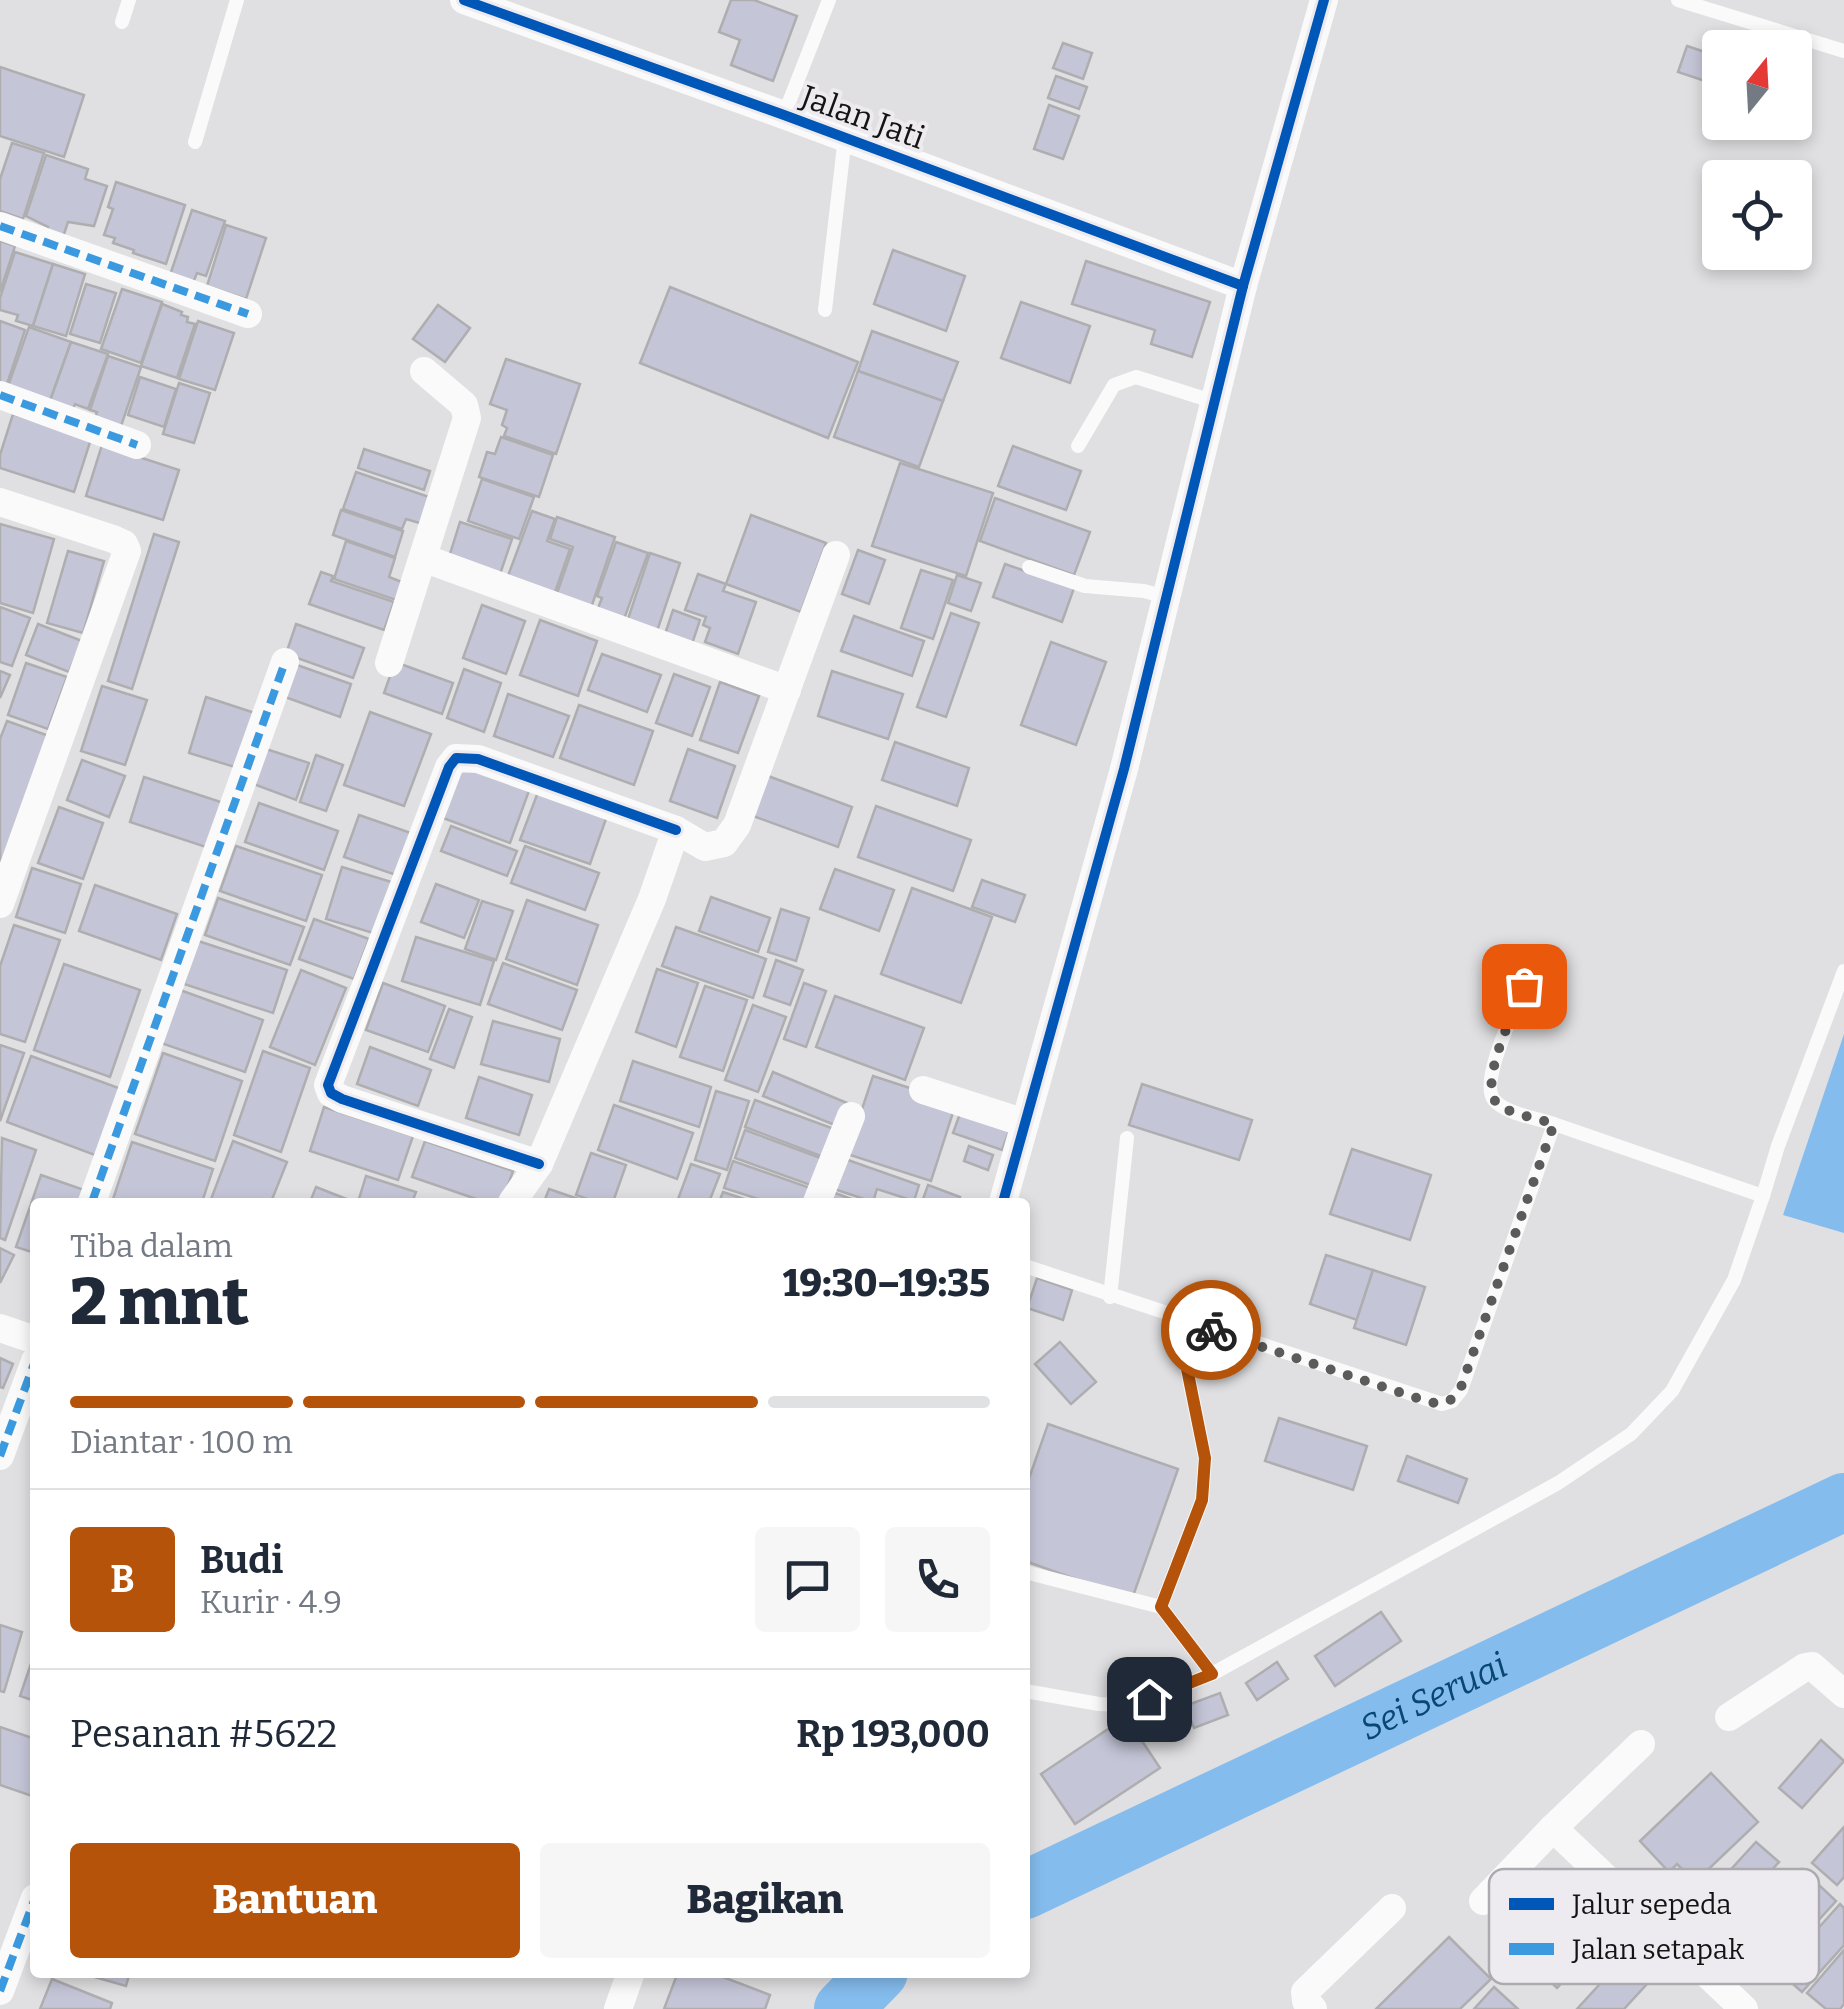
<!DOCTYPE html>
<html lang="id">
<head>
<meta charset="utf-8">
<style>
  :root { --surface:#fff; --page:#f6f6f7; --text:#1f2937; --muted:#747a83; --line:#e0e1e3; --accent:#b45309 }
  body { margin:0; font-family:Bitter,serif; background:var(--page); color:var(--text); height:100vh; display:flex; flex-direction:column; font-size:38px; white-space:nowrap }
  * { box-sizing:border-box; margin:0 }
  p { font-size:32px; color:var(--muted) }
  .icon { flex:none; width:55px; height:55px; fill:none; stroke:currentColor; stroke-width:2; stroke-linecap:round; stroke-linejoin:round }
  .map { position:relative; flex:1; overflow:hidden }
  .drawer { position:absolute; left:30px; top:1198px; width:1000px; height:780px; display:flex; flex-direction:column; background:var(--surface); border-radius:10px; box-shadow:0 5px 15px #0003 }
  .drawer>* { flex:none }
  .needle { width:65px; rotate:18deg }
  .tools { position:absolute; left:1702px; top:30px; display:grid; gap:20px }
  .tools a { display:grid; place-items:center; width:110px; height:110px; border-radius:10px; background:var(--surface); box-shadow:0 5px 15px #0003; font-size:50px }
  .pin { position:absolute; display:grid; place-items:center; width:85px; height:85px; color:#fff; margin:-42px; border-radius:20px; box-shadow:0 5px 15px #0006 }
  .courier { position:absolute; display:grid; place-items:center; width:100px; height:100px; margin:-50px; border:8px solid #b45309; border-radius:50%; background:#fff; color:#222; box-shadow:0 2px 12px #0007 }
  .headline em { font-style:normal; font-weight:800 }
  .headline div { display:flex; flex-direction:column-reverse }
  .headline { display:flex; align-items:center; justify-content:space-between; height:170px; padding:0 40px }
  h1 { font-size:65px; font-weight:800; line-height:75px }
  .bar { display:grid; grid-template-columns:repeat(4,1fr); gap:15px 10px; align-content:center; height:120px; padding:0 40px }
  .bar i { height:12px; border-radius:8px; background:var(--line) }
  .bar .on { background:var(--accent) }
  .bar p { grid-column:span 4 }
  .line { display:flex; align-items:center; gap:25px; padding:0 40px; border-top:2px solid var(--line) }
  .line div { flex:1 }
  .round { display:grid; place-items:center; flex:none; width:105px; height:105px; border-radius:10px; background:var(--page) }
  .cta { display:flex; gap:20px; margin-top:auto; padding:20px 40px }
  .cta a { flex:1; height:115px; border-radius:10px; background:var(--accent); color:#fff; font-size:40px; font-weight:800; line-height:115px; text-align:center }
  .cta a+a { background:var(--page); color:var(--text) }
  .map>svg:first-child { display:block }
  .water { fill:#84bced }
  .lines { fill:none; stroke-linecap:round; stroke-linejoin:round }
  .river { stroke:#84bced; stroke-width:58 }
  .building { fill:#c4c6d8; stroke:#aeaeb0; stroke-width:2.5 }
  .service { stroke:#fafafa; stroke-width:14 }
  .minor { stroke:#fafafa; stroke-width:28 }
  .quiet { stroke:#3b9adf; stroke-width:8; stroke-dasharray:15 8; stroke-linecap:butt }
  .cycleway-casing { stroke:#edebef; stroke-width:16 }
  .cycleway { stroke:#0057b8; stroke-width:10 }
  .done { stroke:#5c5b5c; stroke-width:10; stroke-dasharray:0 18 }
  .route { stroke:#b45309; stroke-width:12 }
  .labels { text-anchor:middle; stroke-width:8; stroke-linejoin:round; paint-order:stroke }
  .street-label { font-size:32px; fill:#151415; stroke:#edebef }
  .water-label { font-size:35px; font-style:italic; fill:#094773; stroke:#edebef }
  .key { fill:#edebef; stroke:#acaaae; stroke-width:2.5 }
  .key-label { font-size:28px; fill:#151415 }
</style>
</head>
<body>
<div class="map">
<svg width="1844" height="2009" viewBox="0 0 1844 2009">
  <rect width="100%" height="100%" fill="#e0dfe1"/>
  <polygon class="water" points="1844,1034 1844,1233 1783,1215"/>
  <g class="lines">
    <g class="river">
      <path id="s1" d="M1025 1890 1844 1502"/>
      <polyline points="843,2009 879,1972"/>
    </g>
  </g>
  <g class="building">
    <polygon points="731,0 754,0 797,16 773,81 731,65 740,40 719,32"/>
    <polygon points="1063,43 1092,53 1083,79 1053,68"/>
    <polygon points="1687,46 1720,57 1720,86 1678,72"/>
    <polygon points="0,67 84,95 64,157 0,136"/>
    <polygon points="1056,76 1087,87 1079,109 1048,98"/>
    <polygon points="1049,105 1079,116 1063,159 1034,149"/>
    <polygon points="12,143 44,153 23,219 0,211 0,179"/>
    <polygon points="46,155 88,169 85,179 107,186 94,226 68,222 63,237 47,231 48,227 26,216"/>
    <polygon points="116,182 185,205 166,264 133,253 134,250 113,243 115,238 104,235 113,209 108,207"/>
    <polygon points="192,210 225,221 206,276 197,273 193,283 170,275"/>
    <polygon points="226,225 266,238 246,299 207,286"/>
    <polygon points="0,241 15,246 0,292"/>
    <polygon points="893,250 965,276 946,331 874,304"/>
    <polygon points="15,252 53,264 33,326 16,321 18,315 0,310 0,298"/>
    <polygon points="1086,261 1210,302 1192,357 1151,344 1155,330 1072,304"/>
    <polygon points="53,264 85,274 66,336 33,326"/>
    <polygon points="86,284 116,293 100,343 70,334"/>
    <polygon points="670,287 858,362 828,438 640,363"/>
    <polygon points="122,289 162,302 141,363 101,349"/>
    <polygon points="1021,302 1090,326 1070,383 1001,358"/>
    <polygon points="162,304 182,312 181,315 188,317 187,322 195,324 177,378 141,366"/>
    <polygon points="438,305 470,328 445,362 413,339"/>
    <polygon points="0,321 25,330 5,390 0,389"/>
    <polygon points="198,321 234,333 215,390 179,379"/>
    <polygon points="29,327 71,342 50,401 8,386"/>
    <polygon points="872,331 958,362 943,401 858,371"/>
    <polygon points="71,342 108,354 88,409 75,404 73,409 50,401"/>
    <polygon points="108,356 141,367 121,426 95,418 97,412 90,410"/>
    <polygon points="506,359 580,384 556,454 504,436 507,428 502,425 507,410 490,404"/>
    <polygon points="858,371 943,401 919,467 834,437"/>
    <polygon points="140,377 176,389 164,427 128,415"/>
    <polygon points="179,383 210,393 194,443 163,434"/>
    <polygon points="13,414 91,439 74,492 0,468 0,455"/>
    <polygon points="501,437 553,455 539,497 479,477 487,452 495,454"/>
    <polygon points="102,445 179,470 163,520 86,496"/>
    <polygon points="1013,446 1081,471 1066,510 998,486"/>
    <polygon points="364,449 430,471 424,490 358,468"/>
    <polygon points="900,463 993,493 966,576 872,546"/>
    <polygon points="356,472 432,498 423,524 406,519 402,529 343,509"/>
    <polygon points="482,479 534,497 519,539 468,521"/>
    <polygon points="995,498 1090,532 1074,575 980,541"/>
    <polygon points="341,510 403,531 395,557 333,535"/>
    <polygon points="532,511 555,519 547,541 570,549 552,601 505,584"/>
    <polygon points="751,515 826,543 801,612 726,584"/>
    <polygon points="557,517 615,537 590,611 555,599 573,547 550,539"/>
    <polygon points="460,522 512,539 498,580 450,554"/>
    <polygon points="0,524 54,539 33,613 0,603"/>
    <polygon points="154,534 179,542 132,689 108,681"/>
    <polygon points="346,541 395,558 389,577 402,582 396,600 334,579"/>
    <polygon points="616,542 648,553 623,622 596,613 602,598 597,596"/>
    <polygon points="858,550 885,560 869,604 842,594"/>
    <polygon points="68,551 104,561 83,633 47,623"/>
    <polygon points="650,553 680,563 654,640 626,625"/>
    <polygon points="1005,564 1074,588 1062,622 993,597"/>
    <polygon points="921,570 953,580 933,639 901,628"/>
    <polygon points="321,572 333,576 331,581 394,602 384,630 309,604"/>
    <polygon points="698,574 726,584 723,591 756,602 738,654 705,642 710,628 703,625 706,617 685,610"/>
    <polygon points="957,575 981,583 971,611 948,603"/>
    <polygon points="482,605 525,621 506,674 463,658"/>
    <polygon points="0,607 30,618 12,666 0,662"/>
    <polygon points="673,610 700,620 690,650 663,640"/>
    <polygon points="951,613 979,623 946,717 917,707"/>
    <polygon points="854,616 924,641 912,676 841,651"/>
    <polygon points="540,620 597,641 578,696 520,675"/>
    <polygon points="38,624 82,641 69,672 26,655"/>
    <polygon points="296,624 364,648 353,678 286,654"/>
    <polygon points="1051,642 1106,662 1076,745 1021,725"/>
    <polygon points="602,654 661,675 647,712 588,690"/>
    <polygon points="395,662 453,683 442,714 384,693"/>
    <polygon points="26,663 67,677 48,729 8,715"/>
    <polygon points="297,665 351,684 340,717 285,697"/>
    <polygon points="464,669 501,683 484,732 447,718"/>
    <polygon points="0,671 10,675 0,698"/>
    <polygon points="832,671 903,694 888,739 818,716"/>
    <polygon points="674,674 710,687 692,736 656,723"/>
    <polygon points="720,682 759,696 738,753 700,740"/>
    <polygon points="102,686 147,700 125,765 81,751"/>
    <polygon points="508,694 569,716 553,757 494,736"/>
    <polygon points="206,697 255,713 238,768 189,753"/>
    <polygon points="579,705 653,731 634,785 560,758"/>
    <polygon points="370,712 431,734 404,806 344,785"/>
    <polygon points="7,721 49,736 0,866 0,739"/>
    <polygon points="895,742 969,768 957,806 882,780"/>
    <polygon points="263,748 309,763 296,800 251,783"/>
    <polygon points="688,749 735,766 717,818 670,801"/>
    <polygon points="316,755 343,765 326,811 300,802"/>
    <polygon points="82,760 125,776 109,817 67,800"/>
    <polygon points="463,764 530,788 510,843 443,818"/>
    <polygon points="768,776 852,807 838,847 753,816"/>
    <polygon points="144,777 227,804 212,849 130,822"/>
    <polygon points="538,792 607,816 590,864 520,840"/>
    <polygon points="259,803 338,831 324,870 245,842"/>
    <polygon points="876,806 971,840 953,891 858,857"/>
    <polygon points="59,807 103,823 83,879 38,863"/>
    <polygon points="359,815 411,833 396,875 344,857"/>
    <polygon points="451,826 517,851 507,876 441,851"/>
    <polygon points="236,846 322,875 306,921 220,891"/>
    <polygon points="525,846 599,873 585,910 511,883"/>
    <polygon points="342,867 395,883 380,935 326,919"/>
    <polygon points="32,868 81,884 65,933 16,917"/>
    <polygon points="835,869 894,890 879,931 820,909"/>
    <polygon points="982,880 1025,895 1015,922 972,907"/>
    <polygon points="436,884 479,900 464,938 421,922"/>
    <polygon points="95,885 177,914 161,960 79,931"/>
    <polygon points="912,888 992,917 961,1003 881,974"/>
    <polygon points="711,897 770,918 758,952 699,931"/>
    <polygon points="218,898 304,927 290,965 205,935"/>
    <polygon points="527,900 598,925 577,985 506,959"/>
    <polygon points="482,901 513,911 496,960 465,949"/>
    <polygon points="781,909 809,918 796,961 768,952"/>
    <polygon points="314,919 369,939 354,979 299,959"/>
    <polygon points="14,925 60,940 25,1042 0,1034 0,966"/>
    <polygon points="676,927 766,959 753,998 662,966"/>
    <polygon points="416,937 494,961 480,1005 402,981"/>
    <polygon points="198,941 287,970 273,1013 184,984"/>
    <polygon points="776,960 803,970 790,1005 764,996"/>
    <polygon points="503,963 577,990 562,1030 488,1004"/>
    <polygon points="64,964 140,990 110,1077 34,1050"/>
    <polygon points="657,969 698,983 676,1047 636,1032"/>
    <polygon points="301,970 346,988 315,1065 270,1047"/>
    <polygon points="383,983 445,1006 428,1052 366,1030"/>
    <polygon points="804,983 826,991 806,1047 784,1039"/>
    <polygon points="705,986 747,1000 723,1071 680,1057"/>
    <polygon points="180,990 263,1020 245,1072 161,1043"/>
    <polygon points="835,996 924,1028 905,1080 816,1047"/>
    <polygon points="753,1005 786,1017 758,1092 725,1080"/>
    <polygon points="449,1009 472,1017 454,1068 430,1059"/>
    <polygon points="493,1021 560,1039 549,1082 481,1064"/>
    <polygon points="0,1045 24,1053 0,1121"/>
    <polygon points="370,1047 431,1070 418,1106 357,1084"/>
    <polygon points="263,1051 310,1068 281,1152 234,1135"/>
    <polygon points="163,1053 242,1081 215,1161 135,1134"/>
    <polygon points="31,1056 124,1090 100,1157 7,1122"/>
    <polygon points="633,1061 711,1087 699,1127 620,1101"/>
    <polygon points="773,1072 847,1103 837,1126 763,1096"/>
    <polygon points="873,1076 956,1103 931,1181 847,1154"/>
    <polygon points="479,1077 532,1095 519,1135 466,1118"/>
    <polygon points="1142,1084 1252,1120 1239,1160 1129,1125"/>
    <polygon points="716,1091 749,1101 727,1170 695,1160"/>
    <polygon points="755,1100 837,1130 826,1158 745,1127"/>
    <polygon points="614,1105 693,1133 677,1179 598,1150"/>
    <polygon points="324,1107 413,1136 398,1180 310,1151"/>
    <polygon points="962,1108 1011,1126 1002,1150 953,1133"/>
    <polygon points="745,1130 826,1160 816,1187 735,1158"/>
    <polygon points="2,1138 36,1150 5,1240 0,1238"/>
    <polygon points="233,1141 287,1162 271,1202 210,1202"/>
    <polygon points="425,1141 513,1171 502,1202 485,1202 412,1177"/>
    <polygon points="132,1142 213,1169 202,1202 112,1202"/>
    <polygon points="969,1146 993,1155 988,1170 964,1161"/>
    <polygon points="1352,1149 1431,1175 1410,1240 1330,1214"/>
    <polygon points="591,1153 626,1165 613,1202 596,1202 576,1195"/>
    <polygon points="845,1159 919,1185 914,1201 877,1189 873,1202 834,1189"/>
    <polygon points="733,1161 813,1189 809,1202 768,1202 724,1188"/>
    <polygon points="691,1164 720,1174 709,1202 677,1202"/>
    <polygon points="41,1175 87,1191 83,1202 35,1202 35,1253 16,1247"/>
    <polygon points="366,1176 416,1192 412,1202 358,1202"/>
    <polygon points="928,1185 960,1197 958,1202 922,1202"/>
    <polygon points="316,1187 349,1200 348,1202 310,1202"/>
    <polygon points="549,1189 578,1199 576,1202 544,1202"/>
    <polygon points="830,1191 859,1202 826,1202"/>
    <polygon points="723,1192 753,1202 719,1202"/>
    <polygon points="0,1248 14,1255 0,1283"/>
    <polygon points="1326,1255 1373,1270 1357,1320 1310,1304"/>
    <polygon points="1373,1270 1425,1287 1406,1345 1354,1328"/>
    <polygon points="1037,1278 1072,1290 1063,1320 1027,1308"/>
    <polygon points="1060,1342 1096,1382 1071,1404 1035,1364"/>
    <polygon points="0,1358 13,1364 3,1388 0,1387"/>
    <polygon points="1279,1418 1367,1446 1353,1490 1265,1461"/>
    <polygon points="1048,1424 1178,1469 1132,1599 1025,1561 1025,1490"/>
    <polygon points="1407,1456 1467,1479 1458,1503 1398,1481"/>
    <polygon points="1381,1612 1401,1641 1335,1686 1315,1656"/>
    <polygon points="0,1625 22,1632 4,1692 0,1691"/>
    <polygon points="35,1652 35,1701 20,1696"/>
    <polygon points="1277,1662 1288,1679 1257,1700 1246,1683"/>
    <polygon points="1220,1693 1228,1715 1194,1728 1185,1706"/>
    <polygon points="1126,1717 1160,1768 1075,1824 1041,1774"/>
    <polygon points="0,1727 35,1739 35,1797 0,1785"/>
    <polygon points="1821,1740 1844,1761 1802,1808 1779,1788"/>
    <polygon points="1711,1773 1758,1822 1695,1882 1677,1864 1669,1872 1640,1841"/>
    <polygon points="1844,1827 1844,1877 1837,1885 1812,1863"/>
    <polygon points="1756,1842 1779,1862 1736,1909 1713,1889"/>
    <polygon points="1802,1869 1836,1901 1775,1968 1740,1936"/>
    <polygon points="1840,1904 1844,1908 1844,1945 1802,1992 1779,1972"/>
    <polygon points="1579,1913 1605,1936 1557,1988 1532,1965"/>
    <polygon points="1449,1937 1491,1979 1460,2009 1376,2009"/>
    <polygon points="1844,1950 1844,2004 1840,2009 1826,2009 1807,1993"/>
    <polygon points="1621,1961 1646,1985 1624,2009 1577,2009"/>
    <polygon points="77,1972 130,1972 126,1986"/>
    <polygon points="678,1972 710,1972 770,1995 765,2009 664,2009"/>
    <polygon points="52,1979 112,2003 110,2009 40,2009"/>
    <polygon points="1494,1987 1518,2009 1474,2009"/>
  </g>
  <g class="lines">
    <g class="service">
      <polyline points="1678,0 1844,51"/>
      <polyline points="122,22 129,0"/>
      <polyline points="784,115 829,0"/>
      <polyline points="195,142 237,0"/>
      <polyline points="825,310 845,137"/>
      <polyline points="1078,446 1114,385 1136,377 1215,402"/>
      <polyline points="1029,567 1085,586 1144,591 1166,597"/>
      <path d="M1524 987C1515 1009 1479 1082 1494 1100 1506 1114 1537 1118 1554 1124"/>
      <polyline points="1025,1266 1442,1404 1452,1401 1461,1390 1554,1124 1763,1196 1778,1146 1844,971"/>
      <polyline points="1110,1297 1127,1138"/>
      <polyline points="1177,1319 1205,1458 1202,1500 1161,1607 1212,1674"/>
      <polyline points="1025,1572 1161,1607"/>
      <polyline points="1025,1691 1099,1704 1121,1705 1149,1699 1212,1674 1558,1483 1631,1434 1672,1391 1734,1280 1763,1196"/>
    </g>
    <g class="minor">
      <polyline points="464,0 784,115 1243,286"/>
      <polyline points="0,226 248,314"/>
      <polyline points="0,395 137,445"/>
      <polyline points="0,502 113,539 124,544 127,551 0,904"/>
      <polyline points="423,558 787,690"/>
      <polyline points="389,663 467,418 464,405 424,371"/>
      <polyline points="923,1090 1025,1123"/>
      <polyline points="539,1164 342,1099 331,1093 328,1085 449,767 456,758 478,759 676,830"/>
      <polyline points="92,1202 285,662"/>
      <polyline points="512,1202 539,1164 652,899 676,830 705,847 724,843 737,825 836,555"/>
      <polyline points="817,1202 851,1116"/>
      <polyline points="1003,1202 1124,769 1243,286 1324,0"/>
      <polyline points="0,1328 35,1340"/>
      <polyline points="0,1456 35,1361"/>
      <polyline points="1729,1717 1805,1667 1812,1666 1844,1694"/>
      <polyline points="1641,1744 1553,1828 1744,2009"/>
      <polyline points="1483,1901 1553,1828"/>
      <polyline points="0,1991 35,1898"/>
      <polyline points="618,2009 631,1972"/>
      <polyline points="1313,2009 1306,2001 1305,1992 1392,1908"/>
    </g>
    <g class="quiet">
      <polyline points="0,226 248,314"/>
      <polyline points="0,395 137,445"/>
      <polyline points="92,1202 285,662"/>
      <polyline points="0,1456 35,1361"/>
      <polyline points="0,1991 35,1898"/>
    </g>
    <defs>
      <g id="cycleway">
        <polyline points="464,0 784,115 1243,286"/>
        <polyline points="539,1164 342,1099 331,1093 328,1085 449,767 456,758 478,759 676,830"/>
        <polyline points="1003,1202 1124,769 1243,286 1324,0"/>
      </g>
    </defs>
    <use href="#cycleway" class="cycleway-casing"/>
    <use href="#cycleway" class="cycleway"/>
  </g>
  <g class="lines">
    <path class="done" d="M1211 1330 1429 1402C1445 1405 1451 1402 1460 1390L1554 1124C1537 1118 1515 1115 1500 1106 1474 1089 1515 1011 1524 986"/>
    <polyline class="route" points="1149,1699 1212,1674 1161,1607 1202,1500 1205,1458 1177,1319 1211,1330"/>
  </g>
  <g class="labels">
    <g class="street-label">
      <text transform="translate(863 117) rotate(20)" y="11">Jalan Jati</text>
    </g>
    <g class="water-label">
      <text dy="12" stroke="none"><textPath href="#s1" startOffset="452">Sei Seruai</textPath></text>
    </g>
  </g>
  <rect x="1489" y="1869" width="330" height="115" rx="15" class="key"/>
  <rect x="1509" y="1898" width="45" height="12" fill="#0057b8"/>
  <rect x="1509" y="1943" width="45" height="12" fill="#3b9adf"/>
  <g class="key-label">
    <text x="1572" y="1914">Jalur sepeda</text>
    <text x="1572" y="1959">Jalan setapak</text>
  </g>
</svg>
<div class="tools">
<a><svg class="needle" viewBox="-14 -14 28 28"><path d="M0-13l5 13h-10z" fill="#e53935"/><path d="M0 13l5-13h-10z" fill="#747a83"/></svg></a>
<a><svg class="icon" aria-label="locate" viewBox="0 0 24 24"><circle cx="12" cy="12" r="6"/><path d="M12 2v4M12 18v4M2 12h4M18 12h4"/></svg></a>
</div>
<div class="pin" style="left:1524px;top:986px;background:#ea580c"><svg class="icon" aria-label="bag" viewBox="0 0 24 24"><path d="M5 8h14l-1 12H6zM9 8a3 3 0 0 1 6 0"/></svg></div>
<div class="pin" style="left:1149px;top:1699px;background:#1f2937"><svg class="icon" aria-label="home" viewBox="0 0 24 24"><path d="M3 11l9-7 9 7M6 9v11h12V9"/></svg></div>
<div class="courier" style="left:1211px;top:1330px"><svg class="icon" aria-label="bike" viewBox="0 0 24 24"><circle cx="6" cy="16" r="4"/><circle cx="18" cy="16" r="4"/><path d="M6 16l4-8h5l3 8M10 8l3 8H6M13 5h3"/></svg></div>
<section class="drawer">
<div class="headline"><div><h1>2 mnt</h1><p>Tiba dalam</p></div><em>19:30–19:35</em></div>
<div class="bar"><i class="on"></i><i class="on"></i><i class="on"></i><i></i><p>Diantar · 100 m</p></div>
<div class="line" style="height:180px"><b class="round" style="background:var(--accent);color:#fff">B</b><div><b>Budi</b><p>Kurir · 4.9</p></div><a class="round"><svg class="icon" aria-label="chat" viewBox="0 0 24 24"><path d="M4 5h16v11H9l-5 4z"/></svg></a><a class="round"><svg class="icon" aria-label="phone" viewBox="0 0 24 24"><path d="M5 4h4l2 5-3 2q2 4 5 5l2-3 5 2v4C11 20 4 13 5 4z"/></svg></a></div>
<div class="line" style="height:130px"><div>Pesanan #5622</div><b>Rp 193,000</b></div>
<div class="cta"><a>Bantuan</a><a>Bagikan</a></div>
</section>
</div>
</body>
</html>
